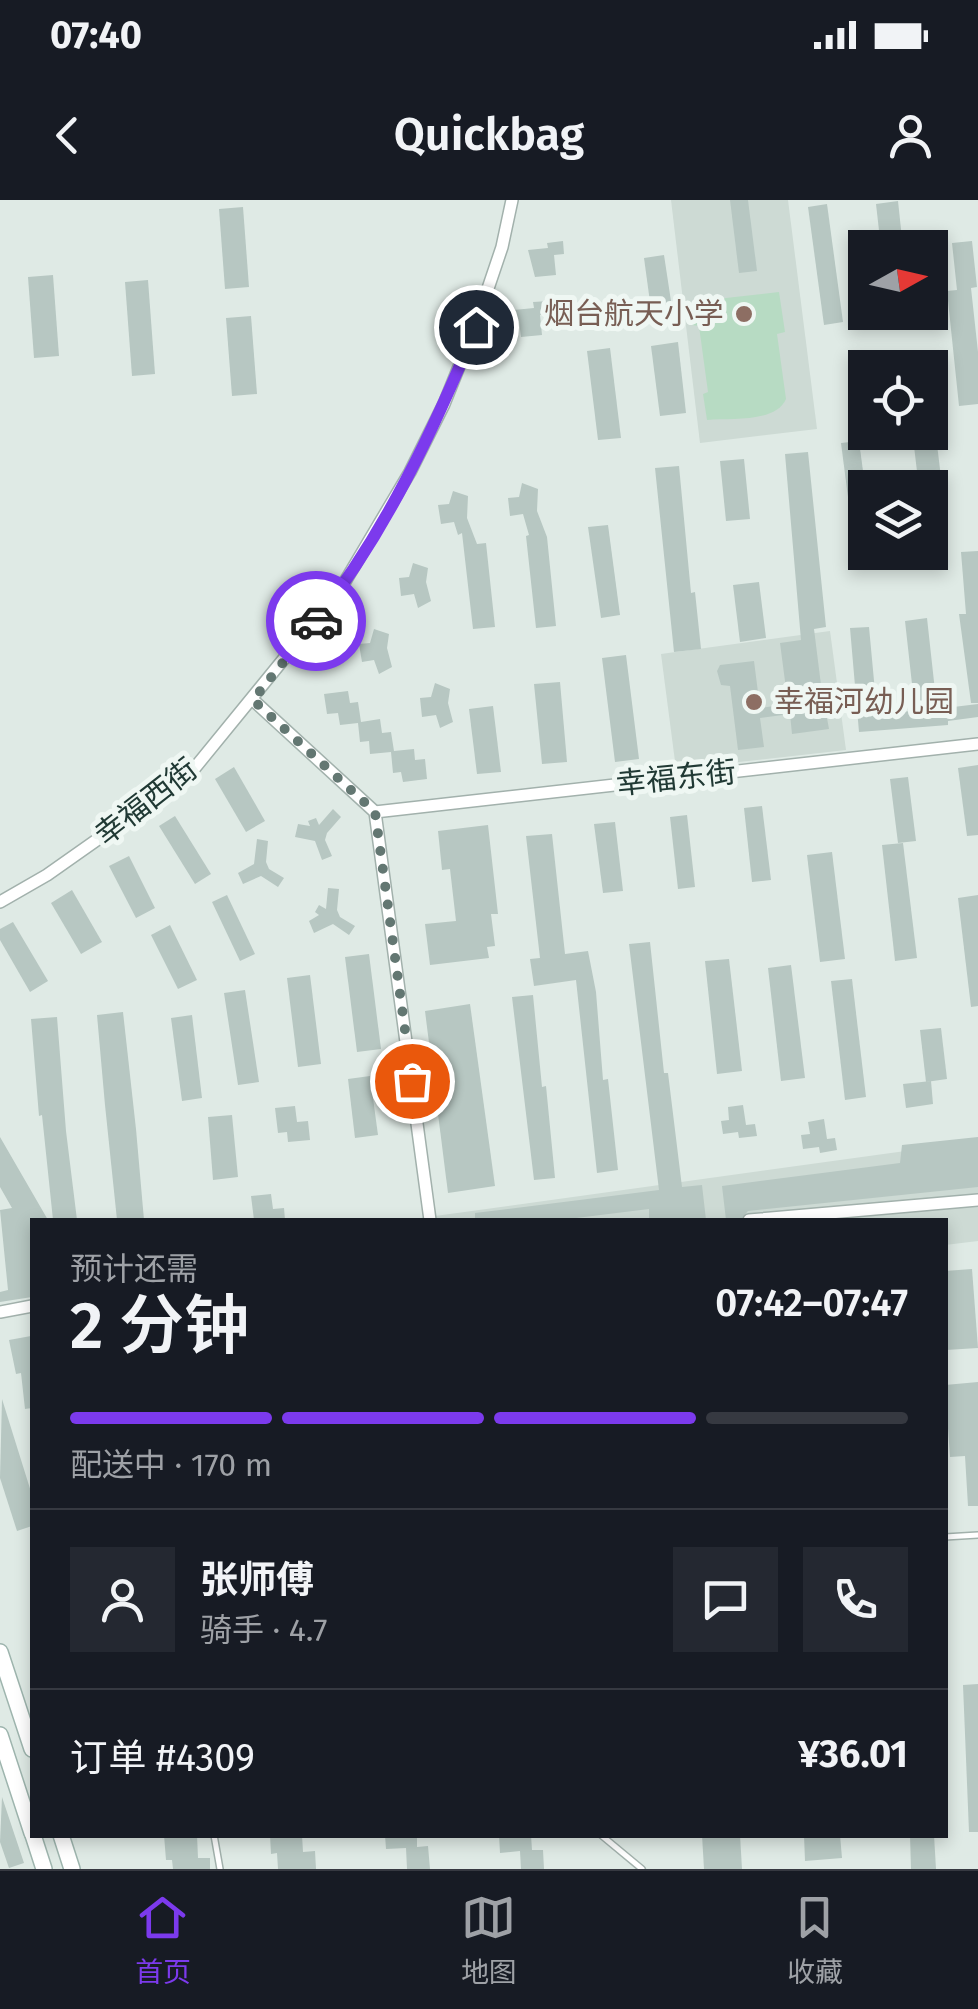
<!DOCTYPE html>
<html lang="zh">
<head>
<meta charset="utf-8">
<style>
  :root { --surface:#171b24; --page:#242831; --text:#f1f3f6; --muted:#9ea1a6; --line:#363941; --accent:#7c3aed }
  body { margin:0; font-family:"Fira Sans","Noto Sans SC",sans-serif; background:var(--page); color:var(--text); height:100vh; display:flex; flex-direction:column; font-size:38px; white-space:nowrap }
  * { box-sizing:border-box; margin:0 }
  p { font-size:32px; color:var(--muted) }
  .icon { flex:none; width:55px; height:55px; fill:none; stroke:currentColor; stroke-width:2; stroke-linecap:round; stroke-linejoin:round }
  .map { position:relative; flex:1; overflow:hidden }
  .side { position:absolute; left:30px; top:1018px; width:918px; height:620px; display:flex; flex-direction:column; background:var(--surface); border-radius:0px; box-shadow:0 5px 15px #0003 }
  .side>* { flex:none }
  .needle { width:65px; rotate:82deg }
  .controls { position:absolute; left:848px; top:30px; display:grid; gap:20px }
  .controls a { display:grid; place-items:center; width:100px; height:100px; border-radius:0px; background:var(--surface); box-shadow:0 5px 15px #0003; font-size:50px }
  .pin { position:absolute; display:grid; place-items:center; width:85px; height:85px; color:#fff; margin:-42px; border:5px solid #fff; border-radius:50%; box-shadow:0 2px 10px #0007 }
  .courier { position:absolute; display:grid; place-items:center; width:100px; height:100px; margin:-50px; border:8px solid #7c3aed; border-radius:50%; background:#fff; color:#222; box-shadow:0 2px 12px #0007 }
  .head em { font-style:normal; font-weight:600 }
  .head div { display:flex; flex-direction:column-reverse }
  .head { display:flex; align-items:center; justify-content:space-between; height:170px; padding:0 40px }
  h1 { font-size:65px; font-weight:600; line-height:75px }
  .bar { display:grid; grid-template-columns:repeat(4,1fr); gap:15px 10px; align-content:center; height:120px; padding:0 40px }
  .bar i { height:12px; border-radius:8px; background:var(--line) }
  .bar .current { background:var(--accent) }
  .bar p { grid-column:span 4 }
  .line { display:flex; align-items:center; gap:25px; padding:0 40px; border-top:2px solid var(--line) }
  .line div { flex:1 }
  .round { display:grid; place-items:center; flex:none; width:105px; height:105px; border-radius:0px; background:var(--page) }
  .status { display:flex; justify-content:space-between; align-items:center; height:70px; padding:0 50px; background:var(--surface); direction:ltr }
  .status svg { height:28px; fill:currentColor }
  header { display:flex; justify-content:space-between; align-items:center; height:130px; padding:0 40px; background:var(--surface); font-size:45px; font-weight:600 }
  .dock { display:flex; justify-content:space-around; align-items:center; height:140px; border-top:2px solid var(--line); background:var(--surface); font-size:28px; color:var(--muted) }
  .dock a { display:grid; justify-items:center; gap:5px }
  .dock .current { color:var(--accent) }
  .map>svg:first-child { display:block }
  .built { fill:#cddad4 }
  .green { fill:#b7dbc3 }
  .building { fill:#b7c7c2 }
  .lines { fill:none; stroke-linecap:round; stroke-linejoin:round }
  .lane-casing { stroke:#a2b1ac; stroke-width:8 }
  .street-casing { stroke:#a2b1ac; stroke-width:14 }
  .secondary-casing { stroke:#9eb5ae; stroke-width:18 }
  .lane { stroke:#fff; stroke-width:5 }
  .street { stroke:#fff; stroke-width:11 }
  .secondary { stroke:#fff; stroke-width:15 }
  .done { stroke:#637772; stroke-width:10; stroke-dasharray:0 18 }
  .route { stroke:#7c3aed; stroke-width:12 }
  .education-dot { fill:#8d6e63; stroke:#eff7f3; stroke-width:4 }
  .labels { text-anchor:middle; stroke-width:10; stroke-linejoin:round; paint-order:stroke }
  .education-label { font-size:30px; fill:#785e54; stroke:#eff7f3; text-anchor:end }
  .street-label { font-size:30px; fill:#203934; stroke:#eff7f3 }
</style>
</head>
<body>
<div class="status"><b>07:40</b><svg viewBox="0 0 49 12"><path d="M0 12V9h3v3zM5 12V6h3v6zM10 12V3h3v9zM15 12V0h3v12zM26 1h20v11H26zM47 4h2v5h-2z"/></svg></div>
<header><svg class="icon" aria-label="back" viewBox="0 0 24 24"><path d="M15 5l-7 7 7 7"/></svg>Quickbag<svg class="icon" aria-label="person" viewBox="0 0 24 24"><circle cx="12" cy="8" r="4"/><path d="M4 21q1-7 8-7t8 7"/></svg></header>
<div class="map">
<svg width="978" height="1669" viewBox="0 0 978 1669">
  <rect width="100%" height="100%" fill="#dfeae5"/>
  <g class="built">
    <polygon points="671,0 788,0 817,229 700,243"/>
    <polygon points="830,431 846,550 676,569 661,454"/>
    <polygon points="978,941 978,1041 945,1045 945,1020 406,1020"/>
  </g>
  <path class="green" d="M779 92 785 132 777 134 786 199C776 223 730 218 707 220L703 194 708 192 699 126 692 125 690 108 726 98Z"/>
  <g class="building">
    <polygon points="730,0 748,0 757,71 739,73"/>
    <polygon points="898,1 903,48 881,48 876,4"/>
    <polygon points="827,4 843,122 824,125 808,7"/>
    <polygon points="243,7 249,87 225,89 219,9"/>
    <polygon points="563,41 564,54 554,55 556,75 535,77 528,50 548,48 547,43"/>
    <polygon points="972,41 977,87 971,88 978,152 978,204 959,206 947,91 957,90 952,43"/>
    <polygon points="664,55 674,121 653,124 644,58"/>
    <polygon points="53,75 59,156 34,158 28,77"/>
    <polygon points="148,80 155,174 132,176 125,82"/>
    <polygon points="549,101 551,114 540,115 542,135 521,137 519,121 515,122 514,110 534,108 533,102"/>
    <polygon points="251,116 257,194 232,196 226,118"/>
    <polygon points="678,142 686,213 660,216 651,146"/>
    <polygon points="610,148 621,238 598,240 587,151"/>
    <polygon points="936,236 943,294 930,296 930,288 919,288 913,238"/>
    <polygon points="859,241 865,286 865,350 855,351 841,243"/>
    <polygon points="808,252 826,427 814,429 821,485 814,486 818,517 827,518 829,529 792,534 790,514 760,518 764,547 738,550 730,486 721,485 717,471 720,465 754,461 760,508 788,504 780,443 801,440 785,254"/>
    <polygon points="744,259 750,319 726,321 720,261"/>
    <polygon points="679,266 691,393 695,392 701,449 674,452 655,268"/>
    <polygon points="522,283 538,289 537,311 547,337 556,426 536,428 526,336 529,335 523,314 510,316 508,298 519,297"/>
    <polygon points="453,291 468,296 467,318 477,344 486,343 495,427 473,429 462,333 458,335 454,322 441,324 438,305 449,304"/>
    <polygon points="608,325 620,415 601,418 588,327"/>
    <polygon points="978,351 978,503 971,503 959,414 966,414 961,352"/>
    <polygon points="413,363 428,368 426,382 431,401 418,408 414,394 401,396 399,378 409,377"/>
    <polygon points="759,382 766,438 740,442 733,385"/>
    <polygon points="927,418 937,509 978,504 978,517 948,521 948,525 859,532 850,428 869,427 877,513 915,511 905,421"/>
    <polygon points="374,429 389,434 387,448 392,467 379,474 374,460 362,462 359,444 370,443"/>
    <polygon points="626,455 639,559 615,562 602,458"/>
    <polygon points="560,482 567,562 542,564 534,484"/>
    <polygon points="435,483 450,489 448,503 453,522 440,528 436,515 422,517 420,498 431,497"/>
    <polygon points="348,491 350,503 358,502 361,522 380,519 382,533 391,532 394,551 414,549 415,560 425,559 427,579 403,582 401,572 393,573 391,552 370,554 369,541 360,542 358,523 340,525 338,513 327,514 324,494"/>
    <polygon points="493,506 501,572 477,574 469,509"/>
    <polygon points="978,565 978,635 967,636 958,568"/>
    <polygon points="234,567 265,621 246,632 215,579"/>
    <polygon points="908,577 916,641 898,643 890,579"/>
    <polygon points="762,606 771,680 752,682 744,608"/>
    <polygon points="333,609 341,617 327,633 325,640 332,656 322,660 315,641 295,637 298,624 310,626 308,621 316,618 319,625"/>
    <polygon points="687,615 695,687 678,689 670,617"/>
    <polygon points="175,616 211,674 195,684 159,626"/>
    <polygon points="615,622 623,691 603,693 594,624"/>
    <polygon points="488,625 498,714 491,714 495,746 487,747 489,758 430,765 425,724 456,721 450,669 442,670 438,631"/>
    <polygon points="552,634 565,754 588,751 596,792 603,880 608,879 618,970 597,973 576,780 534,786 530,759 540,758 526,636"/>
    <polygon points="257,639 268,641 266,662 269,669 284,678 278,687 261,676 243,684 238,673 254,664"/>
    <polygon points="903,643 917,758 895,761 882,645"/>
    <polygon points="832,652 845,759 820,762 807,655"/>
    <polygon points="129,656 155,708 136,718 109,666"/>
    <polygon points="328,688 339,689 337,710 340,717 355,726 349,735 333,724 314,733 309,721 319,715 315,712 319,705 326,709"/>
    <polygon points="72,690 102,742 81,754 51,703"/>
    <polygon points="227,695 255,754 240,761 212,702"/>
    <polygon points="978,695 978,806 971,807 958,698"/>
    <polygon points="13,722 48,781 30,792 0,740 0,729"/>
    <polygon points="170,725 197,780 178,789 151,735"/>
    <polygon points="650,742 664,873 668,873 682,987 702,985 706,1020 649,1020 649,1009 560,1020 475,1020 475,1013 659,990 629,744"/>
    <polygon points="369,754 381,849 357,852 345,757"/>
    <polygon points="729,759 742,871 717,874 705,761"/>
    <polygon points="791,765 805,878 781,881 768,768"/>
    <polygon points="310,775 321,864 298,867 287,778"/>
    <polygon points="852,779 866,897 845,900 831,781"/>
    <polygon points="245,790 259,882 238,885 224,793"/>
    <polygon points="533,795 542,887 546,886 555,978 534,980 512,797"/>
    <polygon points="470,804 495,986 448,993 425,811"/>
    <polygon points="123,812 136,929 144,1020 117,1020 105,905 97,815"/>
    <polygon points="192,815 202,898 182,901 171,818"/>
    <polygon points="57,817 66,931 77,1020 53,1020 42,915 39,916 31,819"/>
    <polygon points="941,828 947,879 926,882 920,830"/>
    <polygon points="370,876 378,935 355,938 348,879"/>
    <polygon points="931,881 933,904 906,908 903,884"/>
    <polygon points="743,905 746,925 755,924 757,936 739,938 738,932 723,934 721,921 729,920 728,907"/>
    <polygon points="295,906 297,922 308,921 310,940 288,942 287,932 278,933 275,908"/>
    <polygon points="232,915 238,977 213,980 208,917"/>
    <polygon points="824,919 827,939 835,938 837,950 820,953 819,947 803,949 801,935 810,934 808,922"/>
    <polygon points="0,937 48,1020 32,1020 32,1097 0,1102 0,1092 8,1090 0,1010 12,1008 0,987"/>
    <polygon points="978,937 978,987 748,1011 740,1020 726,1020 722,986 900,963 902,945"/>
    <polygon points="271,994 273,1009 284,1008 285,1020 254,1020 251,996"/>
    <polygon points="972,1069 978,1148 946,1150 945,1071"/>
    <polygon points="31,1136 32,1208 25,1209 21,1173 16,1174 9,1140"/>
    <polygon points="978,1182 978,1306 968,1306 965,1256 950,1257 945,1185"/>
    <polygon points="2,1199 32,1295 32,1326 17,1331 0,1278"/>
    <polygon points="978,1484 978,1632 969,1632 963,1485"/>
    <polygon points="2,1597 24,1663 9,1668 0,1642"/>
    <polygon points="164,1635 197,1635 198,1658 210,1658 210,1669 173,1669 172,1660 166,1660"/>
    <polygon points="270,1635 302,1635 303,1652 315,1651 316,1669 278,1669 277,1653 271,1654"/>
    <polygon points="385,1635 417,1635 417,1647 428,1646 430,1669 407,1669 406,1648 386,1649"/>
    <polygon points="499,1635 531,1635 532,1650 543,1650 544,1669 521,1669 520,1651 500,1653"/>
    <polygon points="702,1635 740,1635 742,1669 704,1669"/>
    <polygon points="804,1635 840,1635 842,1658 805,1661"/>
    <polygon points="910,1635 934,1635 936,1669 911,1669"/>
  </g>
  <g class="lines">
    <defs>
      <g id="lane">
        <polyline points="945,1337 978,1335"/>
        <polyline points="214,1635 220,1669"/>
        <polyline points="601,1635 642,1669"/>
      </g>
      <g id="street">
        <polyline points="253,500 375,612 430,1020"/>
        <polyline points="375,612 978,544"/>
        <polyline points="0,702 47,675 189,575 340,390 410,272 444,204 475,127 502,47 512,0"/>
        <polyline points="749,1020 978,1000"/>
        <polyline points="0,1112 32,1106"/>
      </g>
      <g id="secondary">
        <polyline points="0,1452 32,1549"/>
        <polyline points="0,1535 32,1633"/>
        <polyline points="33,1635 44,1669"/>
        <polyline points="61,1635 72,1669"/>
      </g>
    </defs>
    <use href="#lane" class="lane-casing"/>
    <use href="#street" class="street-casing"/>
    <use href="#secondary" class="secondary-casing"/>
    <use href="#lane" class="lane"/>
    <use href="#street" class="street"/>
    <use href="#secondary" class="secondary"/>
  </g>
  <g class="lines">
    <polyline class="done" points="316,421 253,500 375,612 412,881"/>
    <path class="route" d="M316 421C385 333 434 230 476 127"/>
  </g>
  <g class="education-dot">
    <circle cx="744" cy="114" r="10"/>
    <circle cx="754" cy="502" r="10"/>
  </g>
  <g class="labels">
    <g class="education-label">
      <text x="724" y="124">烟台航天小学</text>
      <text x="774" y="512" text-anchor="start">幸福河幼儿园</text>
    </g>
    <g class="street-label">
      <text transform="translate(676 578) rotate(-6)" y="10">幸福东街</text>
      <text transform="translate(146 602) rotate(-38)" y="10">幸福西街</text>
    </g>
  </g>
</svg>
<div class="controls">
<a><svg class="needle" viewBox="-14 -14 28 28"><path d="M0-13l5 13h-10z" fill="#e53935"/><path d="M0 13l5-13h-10z" fill="#9ea1a6"/></svg></a>
<a><svg class="icon" aria-label="locate" viewBox="0 0 24 24"><circle cx="12" cy="12" r="6"/><path d="M12 2v4M12 18v4M2 12h4M18 12h4"/></svg></a>
<a><svg class="icon" aria-label="layers" viewBox="0 0 24 24"><path d="M12 4l9 5-9 5-9-5zM3 14l9 5 9-5"/></svg></a>
</div>
<div class="pin" style="left:412px;top:881px;background:#ea580c"><svg class="icon" aria-label="bag" viewBox="0 0 24 24"><path d="M5 8h14l-1 12H6zM9 8a3 3 0 0 1 6 0"/></svg></div>
<div class="pin" style="left:476px;top:127px;background:#1f2937"><svg class="icon" aria-label="home" viewBox="0 0 24 24"><path d="M3 11l9-7 9 7M6 9v11h12V9"/></svg></div>
<div class="courier" style="left:316px;top:421px"><svg class="icon" aria-label="car" viewBox="0 0 24 24"><path d="M5 17H2v-5l4-1 3-4h7l3 4 3 1v5h-3M9 17h6M6 11h13"/><circle cx="7" cy="17" r="2"/><circle cx="17" cy="17" r="2"/></svg></div>
<section class="side">
<div class="head"><div><h1>2 分钟</h1><p>预计还需</p></div><em>07:42–07:47</em></div>
<div class="bar"><i class="current"></i><i class="current"></i><i class="current"></i><i></i><p>配送中 · 170 m</p></div>
<div class="line" style="height:180px"><a class="round"><svg class="icon" aria-label="person" viewBox="0 0 24 24"><circle cx="12" cy="8" r="4"/><path d="M4 21q1-7 8-7t8 7"/></svg></a><div><b>张师傅</b><p>骑手 · 4.7</p></div><a class="round"><svg class="icon" aria-label="chat" viewBox="0 0 24 24"><path d="M4 5h16v11H9l-5 4z"/></svg></a><a class="round"><svg class="icon" aria-label="phone" viewBox="0 0 24 24"><path d="M5 4h4l2 5-3 2q2 4 5 5l2-3 5 2v4C11 20 4 13 5 4z"/></svg></a></div>
<div class="line" style="height:130px"><div>订单 #4309</div><b>¥36.01</b></div>
</section>
</div>
<nav class="dock">
<a class="current"><svg class="icon" aria-label="home" viewBox="0 0 24 24"><path d="M3 11l9-7 9 7M6 9v11h12V9"/></svg>首页</a>
<a><svg class="icon" aria-label="map" viewBox="0 0 24 24"><path d="M3 6l6-2 6 2 6-2v14l-6 2-6-2-6 2zM9 4v14M15 6v14"/></svg>地图</a>
<a><svg class="icon" aria-label="saved" viewBox="0 0 24 24"><path d="M7 4h10v16l-5-4-5 4z"/></svg>收藏</a>
</nav>
</body>
</html>
